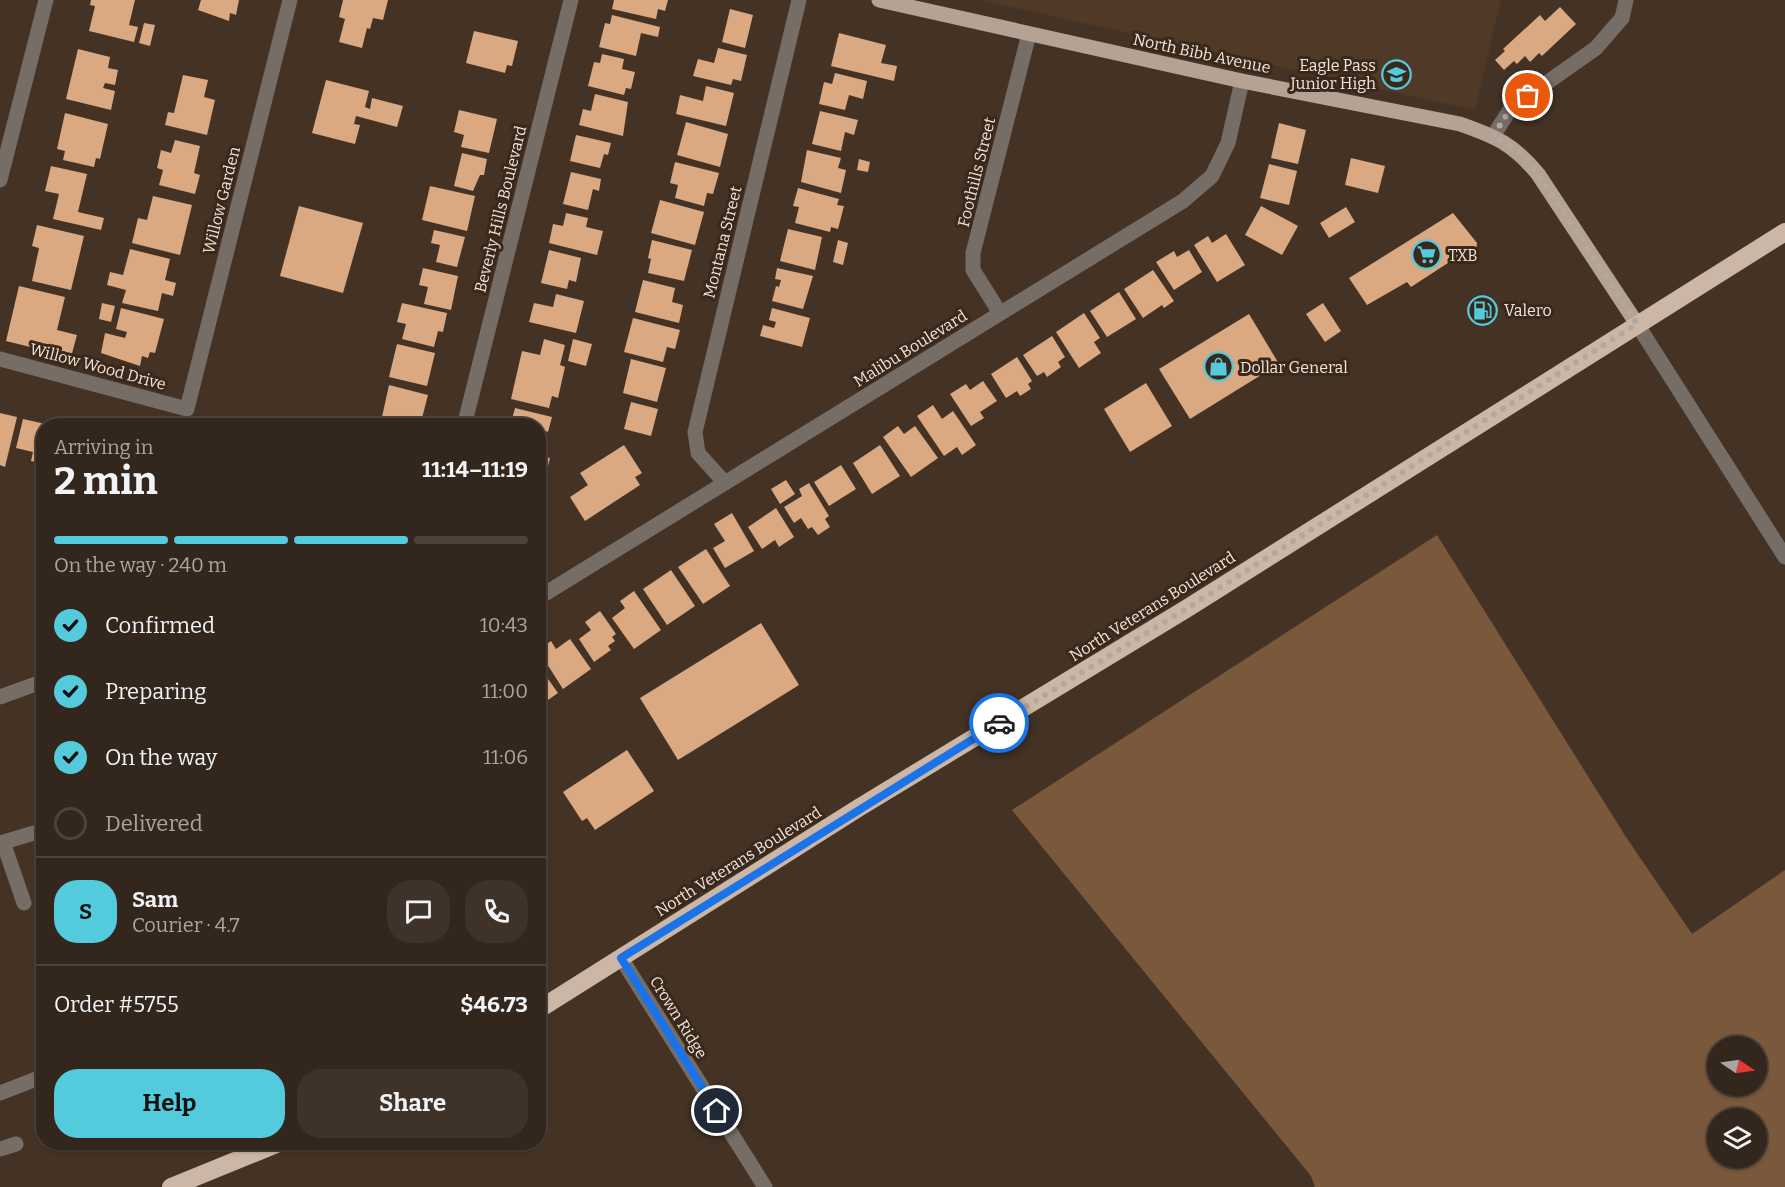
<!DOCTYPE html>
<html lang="en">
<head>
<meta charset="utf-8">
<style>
  :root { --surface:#33261c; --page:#3e3229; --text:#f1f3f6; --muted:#a9a5a3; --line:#4e433b; --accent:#54cadd }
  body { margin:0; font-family:Bitter,serif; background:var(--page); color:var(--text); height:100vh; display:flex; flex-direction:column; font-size:22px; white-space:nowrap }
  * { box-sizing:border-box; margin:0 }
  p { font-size:20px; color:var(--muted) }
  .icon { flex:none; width:33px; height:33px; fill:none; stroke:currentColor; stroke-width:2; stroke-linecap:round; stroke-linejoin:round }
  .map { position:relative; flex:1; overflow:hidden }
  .panel { position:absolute; left:36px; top:418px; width:510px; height:732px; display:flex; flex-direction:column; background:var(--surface); border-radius:24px; box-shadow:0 2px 4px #0004,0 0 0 2px var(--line) }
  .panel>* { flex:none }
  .needle { width:39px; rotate:103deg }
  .buttons { position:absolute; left:1707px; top:1036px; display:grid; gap:12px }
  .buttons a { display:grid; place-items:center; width:60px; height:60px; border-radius:50%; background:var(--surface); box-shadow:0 2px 4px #0004,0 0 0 2px var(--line); font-size:30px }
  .pin { position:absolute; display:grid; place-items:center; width:51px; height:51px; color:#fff; margin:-26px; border:3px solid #fff; border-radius:50%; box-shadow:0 2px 6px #0007 }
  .courier { position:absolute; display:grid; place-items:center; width:60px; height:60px; margin:-30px; border:4px solid #1a73e8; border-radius:50%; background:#fff; color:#222; box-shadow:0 2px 8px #0007 }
  .overview em { font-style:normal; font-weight:700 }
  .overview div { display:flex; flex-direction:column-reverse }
  .overview { display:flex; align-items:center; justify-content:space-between; height:102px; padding:0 18px }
  h1 { font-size:39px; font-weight:700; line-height:45px }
  .bar { display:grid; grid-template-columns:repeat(4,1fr); gap:9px 6px; align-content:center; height:72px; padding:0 18px }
  .bar i { height:8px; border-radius:4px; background:var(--line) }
  .bar .current { background:var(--accent) }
  .bar p { grid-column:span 4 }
  .line { display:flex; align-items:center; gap:15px; padding:0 18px; border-top:2px solid var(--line) }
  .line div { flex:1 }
  .round { display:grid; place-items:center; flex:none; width:63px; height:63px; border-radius:24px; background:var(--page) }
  ol { padding:0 18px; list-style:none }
  li { display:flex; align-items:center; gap:18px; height:66px }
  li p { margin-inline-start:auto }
  li .icon { padding:6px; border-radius:50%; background:var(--accent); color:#111; stroke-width:4 }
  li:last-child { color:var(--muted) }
  li i { width:33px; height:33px; border:3px solid var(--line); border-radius:50% }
  .button { display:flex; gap:12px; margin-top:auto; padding:12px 18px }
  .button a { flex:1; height:69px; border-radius:24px; background:var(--accent); color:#111; font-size:24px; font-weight:700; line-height:69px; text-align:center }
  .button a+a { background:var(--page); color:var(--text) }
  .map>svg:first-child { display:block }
  .built { fill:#503927 }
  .green { fill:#79583c; fill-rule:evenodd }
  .building { fill:#daa881 }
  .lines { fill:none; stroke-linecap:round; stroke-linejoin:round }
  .minor { stroke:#766d66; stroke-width:15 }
  .major { stroke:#b4a294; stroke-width:15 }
  .highway { stroke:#ccb7a6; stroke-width:18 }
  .done { stroke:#b4a79c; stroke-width:6; stroke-dasharray:0 10.8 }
  .route { stroke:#1a73e8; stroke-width:8 }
  .labels { text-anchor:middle; stroke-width:6; stroke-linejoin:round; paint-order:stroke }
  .street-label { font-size:16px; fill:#f0e5dc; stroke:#3a291b }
  .poi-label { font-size:16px; fill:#f0e5dc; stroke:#3a291b; text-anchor:start }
</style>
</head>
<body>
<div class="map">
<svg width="1785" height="1187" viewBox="0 0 1785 1187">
  <rect width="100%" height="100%" fill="#443325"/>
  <polygon class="built" points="980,0 1501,0 1475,110"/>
  <path class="green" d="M1437 535 1626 837 1692 934 1785 870V1187H1315L1311 1176 1012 810ZM1718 1047H1756V1086H1718ZM1718 1119H1756V1158H1718Z"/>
  <g class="building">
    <polygon points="91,0 135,0 129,25 138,27 134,42 89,31 95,6 90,5"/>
    <polygon points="201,0 239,0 236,15 230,13 229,21 198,10"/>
    <polygon points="343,0 388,0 383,20 373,18 370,29 367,28 362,48 339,42 345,19 339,17"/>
    <polygon points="614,0 668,0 665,11 658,9 656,19 612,9"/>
    <polygon points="1560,7 1576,24 1542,56 1539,53 1530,62 1525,56 1517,64 1514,61 1504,70 1495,60 1505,51 1503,49 1540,15 1545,21"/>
    <polygon points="730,9 753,15 745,48 722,42"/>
    <polygon points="612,15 660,27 658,37 641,33 636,56 599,47 605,23 610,24"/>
    <polygon points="144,23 155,25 150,46 139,43"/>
    <polygon points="474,31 518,41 512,66 507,65 505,73 466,63"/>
    <polygon points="839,33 886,45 881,63 897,66 894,81 831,66"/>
    <polygon points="718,48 747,55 741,81 733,79 731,85 693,76 698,59 714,63"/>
    <polygon points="78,49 110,57 108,68 118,70 115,85 105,83 103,88 115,91 111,110 66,99"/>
    <polygon points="602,54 624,59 622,69 635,72 631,89 626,88 624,95 588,86 594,62 600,63"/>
    <polygon points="835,73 867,81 863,99 849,95 845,110 819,104 824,82 832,84"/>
    <polygon points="183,75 208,80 204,97 215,100 207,135 165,125 168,112 174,113"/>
    <polygon points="326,80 369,91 365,107 370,109 372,98 403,106 397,127 356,116 354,124 360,125 355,144 312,133"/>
    <polygon points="706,86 734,93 726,126 676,114 680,95 703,101"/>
    <polygon points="595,94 628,102 623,136 579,125 583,109 591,111"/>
    <polygon points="459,110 497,119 489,153 461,147 464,135 454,132"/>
    <polygon points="820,111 858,120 854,135 845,132 841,151 812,144"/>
    <polygon points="65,113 108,124 100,159 96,158 94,167 63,160 65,151 57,149"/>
    <polygon points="686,122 728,134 720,167 677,155"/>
    <polygon points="1279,123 1306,130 1298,164 1271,158"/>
    <polygon points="576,135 611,143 608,155 604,154 600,168 570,161"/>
    <polygon points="175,140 200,146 194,173 200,175 195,194 159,185 163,170 157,168 161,150 171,153"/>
    <polygon points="807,150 841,158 838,168 846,170 841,193 801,182"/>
    <polygon points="462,153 487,159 484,175 480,175 473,191 454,186"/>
    <polygon points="1351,158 1385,166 1378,193 1345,185"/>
    <polygon points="859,159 870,162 868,172 857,170"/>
    <polygon points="675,162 719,173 713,194 707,193 704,206 675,198 678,185 670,183"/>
    <polygon points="1269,164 1297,171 1289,205 1260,198"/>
    <polygon points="51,166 87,174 78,212 104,218 101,230 53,219 59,194 45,191"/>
    <polygon points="571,172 601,179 599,191 593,189 588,210 563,204"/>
    <polygon points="430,186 475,196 467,231 422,220"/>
    <polygon points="798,188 839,199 837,205 844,206 838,229 831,227 830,232 795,223 799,207 793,206"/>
    <polygon points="153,196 192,205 180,255 132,243 138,218 147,220"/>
    <polygon points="660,200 704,212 695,245 651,233"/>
    <polygon points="299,206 363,223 343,293 280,276"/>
    <polygon points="1261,206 1298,226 1282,255 1245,235"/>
    <polygon points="1346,207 1355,222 1329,238 1320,223"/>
    <polygon points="566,213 588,218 586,227 603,231 597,255 549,243 553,224 563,226"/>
    <polygon points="1453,213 1477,243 1476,252 1459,263 1454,259 1411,287 1407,282 1367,305 1349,278"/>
    <polygon points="37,225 84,236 71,290 32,281 39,248 32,246"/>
    <polygon points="788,229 822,237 815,270 780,261"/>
    <polygon points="434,230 465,237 457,267 436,262 440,245 431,243"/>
    <polygon points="1226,234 1245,265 1217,282 1194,245 1208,236 1212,243"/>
    <polygon points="652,240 692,250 684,281 648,273 651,259 648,258"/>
    <polygon points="838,240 848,243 843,265 833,262"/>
    <polygon points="130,249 170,259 165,280 176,283 173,296 162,293 158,311 122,303 126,290 107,285 110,272 123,275"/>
    <polygon points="549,250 581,258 576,282 569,280 567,289 541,283"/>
    <polygon points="1189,250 1202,272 1174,290 1156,262 1174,251 1177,257"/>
    <polygon points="423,268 458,276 451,310 424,304 428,287 419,285"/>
    <polygon points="777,268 813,276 803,309 772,301 776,286 779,287 781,280 775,279"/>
    <polygon points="1153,270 1174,301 1164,308 1162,305 1143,318 1124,289"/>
    <polygon points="643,280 675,288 672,302 683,305 679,323 635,312"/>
    <polygon points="19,286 65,297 57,330 77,335 71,357 6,341"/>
    <polygon points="1119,292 1136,319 1107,337 1090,311"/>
    <polygon points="556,294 584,301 576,333 529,322 534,303 553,307"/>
    <polygon points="102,303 115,306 111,322 99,319"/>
    <polygon points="402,303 447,313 443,332 438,331 434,347 402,339 406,324 397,322"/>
    <polygon points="1323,303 1341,331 1325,342 1306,314"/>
    <polygon points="121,308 164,319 155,353 150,352 148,358 142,356 140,366 101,353 105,333 125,338 127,332 116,329"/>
    <polygon points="772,308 810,318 802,347 760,336 763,325 774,328 776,322 769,320"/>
    <polygon points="1084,313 1100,338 1094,342 1101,353 1079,368 1056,332"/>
    <polygon points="1249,314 1279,364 1190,419 1159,369"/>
    <polygon points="633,318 680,330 675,349 667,347 663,362 624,352"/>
    <polygon points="1052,336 1065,357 1058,362 1061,367 1047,377 1044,372 1037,376 1023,355"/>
    <polygon points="544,339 565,345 560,365 565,367 558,398 552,396 549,408 511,399 522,351 540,355"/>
    <polygon points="573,339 592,344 586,366 568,361"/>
    <polygon points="397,344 435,353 427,386 389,377"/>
    <polygon points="1017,357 1032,381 1028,384 1031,389 1020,396 1017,391 1006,398 991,374"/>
    <polygon points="631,359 666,368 657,402 623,393"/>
    <polygon points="983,381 997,401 980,412 984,418 971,426 950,394 966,384 970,390"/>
    <polygon points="1146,383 1172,426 1130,452 1104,409"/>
    <polygon points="389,385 428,395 420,426 382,417"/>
    <polygon points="631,402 658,409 651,436 624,429"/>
    <polygon points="933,405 942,419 953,411 976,445 962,455 957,447 944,456 917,416"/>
    <polygon points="515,408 552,417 548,432 543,430 539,447 538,426 505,426 506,421 511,423"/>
    <polygon points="0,413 17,417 5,467 0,465"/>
    <polygon points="23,419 50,425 44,426 44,464 31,461 33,452 16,448"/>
    <polygon points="261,419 286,425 286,426 259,426"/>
    <polygon points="898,426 904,434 915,426 938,458 911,477 883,437"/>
    <polygon points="624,445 642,473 635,477 640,485 585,521 570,497 588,485 580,473"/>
    <polygon points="880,445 900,476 872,494 853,463"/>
    <polygon points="538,456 550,458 541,494 538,493"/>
    <polygon points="841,465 856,489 829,506 814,482"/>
    <polygon points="786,480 795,494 780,504 771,489"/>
    <polygon points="809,483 829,516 825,519 830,527 818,535 812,527 808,529 801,518 794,523 784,507 802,496 799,489"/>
    <polygon points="776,508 794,537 779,547 775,540 762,549 748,527"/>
    <polygon points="732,513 754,551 725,568 713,548 725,541 714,524"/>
    <polygon points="706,549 730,586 703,604 678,567"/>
    <polygon points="671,570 695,606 667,625 643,589"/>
    <polygon points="634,591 661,630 634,649 612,618 625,608 620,601"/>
    <polygon points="600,611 616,634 612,637 615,641 608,646 611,650 594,662 579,639 591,630 585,622"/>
    <polygon points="761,623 799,685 678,760 640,698"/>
    <polygon points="570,639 591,669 563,689 538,650 551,641 556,649"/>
    <polygon points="538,665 558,693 538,707"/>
    <polygon points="627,750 654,791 595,830 587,818 582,821 563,792"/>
  </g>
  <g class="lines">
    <g class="minor">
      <polyline points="1493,136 1511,108 1596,48 1622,18 1626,0"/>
      <polyline points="0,180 46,0"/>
      <polyline points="1000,313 973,270 973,253 1029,34"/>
      <polyline points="1637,324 1785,557"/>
      <polyline points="0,359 187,409 290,0"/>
      <polyline points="464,426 571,0"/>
      <polyline points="725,483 698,453 695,432 799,0"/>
      <polyline points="538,598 1183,201 1212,176 1228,143 1242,81"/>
      <polyline points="0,697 44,681"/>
      <polyline points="3,842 24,903"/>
      <polyline points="0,843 44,830"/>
      <polyline points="621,958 765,1187"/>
      <polyline points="0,1093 44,1076"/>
      <polyline points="0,1149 16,1144"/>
    </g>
    <path class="major" d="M879 0 1242 81 1460 124C1497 137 1513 144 1538 174L1637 324"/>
    <g class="highway">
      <polyline points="538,1010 860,807 1186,609 1785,232"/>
      <polyline points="171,1187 279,1143"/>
    </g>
  </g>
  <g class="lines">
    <polyline class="done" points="999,723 1186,609 1637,324 1538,174 1520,152 1493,136 1511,108 1528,96"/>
    <polyline class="route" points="717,1111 621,958 999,723"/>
  </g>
  <defs>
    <symbol id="school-ring" viewBox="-11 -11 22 22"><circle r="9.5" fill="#3a291b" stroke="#54cadd" stroke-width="1.5"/><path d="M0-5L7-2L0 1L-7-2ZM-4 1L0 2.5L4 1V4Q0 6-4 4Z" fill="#54cadd"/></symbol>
    <symbol id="supermarket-ring" viewBox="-11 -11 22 22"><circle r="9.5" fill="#3a291b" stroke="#54cadd" stroke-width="1.5"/><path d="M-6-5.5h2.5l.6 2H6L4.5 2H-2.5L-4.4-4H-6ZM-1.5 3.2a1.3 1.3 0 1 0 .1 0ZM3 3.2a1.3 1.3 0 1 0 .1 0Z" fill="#54cadd"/></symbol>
    <symbol id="fuel-ring" viewBox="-11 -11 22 22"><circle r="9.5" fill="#3a291b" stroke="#54cadd" stroke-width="1.5"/><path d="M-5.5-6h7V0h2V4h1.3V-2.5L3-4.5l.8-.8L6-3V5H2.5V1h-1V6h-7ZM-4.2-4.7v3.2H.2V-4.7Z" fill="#54cadd"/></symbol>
    <symbol id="shop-ring" viewBox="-11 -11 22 22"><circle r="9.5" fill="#3a291b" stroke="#54cadd" stroke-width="1.5"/><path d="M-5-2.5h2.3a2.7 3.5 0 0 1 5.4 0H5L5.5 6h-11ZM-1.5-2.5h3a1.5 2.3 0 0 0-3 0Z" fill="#54cadd"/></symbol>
  </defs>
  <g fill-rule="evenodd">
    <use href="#school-ring" x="1380" y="58" width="33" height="33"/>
    <use href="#supermarket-ring" x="1410" y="238" width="33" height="33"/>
    <use href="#fuel-ring" x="1466" y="294" width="33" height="33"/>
    <use href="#shop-ring" x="1202" y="350" width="33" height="33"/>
  </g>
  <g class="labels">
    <g class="street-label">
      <text transform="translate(1202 53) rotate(12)" y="6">North Bibb Avenue</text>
      <text transform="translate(976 172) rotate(-76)" y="6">Foothills Street</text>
      <text transform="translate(221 200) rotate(-76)" y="6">Willow Garden</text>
      <text transform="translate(500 209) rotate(-76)" y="6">Beverly Hills Boulevard</text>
      <text transform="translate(722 242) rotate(-76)" y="6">Montana Street</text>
      <text transform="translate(910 348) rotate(-32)" y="6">Malibu Boulevard</text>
      <text transform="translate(98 366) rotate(15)" y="6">Willow Wood Drive</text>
      <text transform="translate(1152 606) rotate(-32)" y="6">North Veterans Boulevard</text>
      <text transform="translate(738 861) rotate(-32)" y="6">North Veterans Boulevard</text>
      <text transform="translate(679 1017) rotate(58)" y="6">Crown Ridge</text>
    </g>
    <g class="poi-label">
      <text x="1376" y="71" text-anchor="end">Eagle Pass<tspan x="1376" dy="18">Junior High</tspan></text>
      <text x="1448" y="261">TXB</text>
      <text x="1504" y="316">Valero</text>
      <text x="1240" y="373">Dollar General</text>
    </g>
  </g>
</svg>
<div class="buttons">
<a><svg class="needle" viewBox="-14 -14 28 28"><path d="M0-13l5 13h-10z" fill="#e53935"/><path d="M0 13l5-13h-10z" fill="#a9a5a3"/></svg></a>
<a><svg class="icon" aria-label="layers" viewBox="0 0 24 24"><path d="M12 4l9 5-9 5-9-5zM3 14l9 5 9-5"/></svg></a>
</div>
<div class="pin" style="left:1528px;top:96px;background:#ea580c"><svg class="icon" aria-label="bag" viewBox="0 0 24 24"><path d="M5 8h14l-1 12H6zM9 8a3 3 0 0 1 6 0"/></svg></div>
<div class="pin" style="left:717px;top:1111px;background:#1f2937"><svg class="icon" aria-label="home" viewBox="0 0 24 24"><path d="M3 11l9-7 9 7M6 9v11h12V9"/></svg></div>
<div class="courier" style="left:999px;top:723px"><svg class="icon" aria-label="car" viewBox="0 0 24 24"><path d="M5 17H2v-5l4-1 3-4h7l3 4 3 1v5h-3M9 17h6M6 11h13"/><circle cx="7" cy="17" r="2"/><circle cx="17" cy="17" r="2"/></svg></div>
<section class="panel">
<div class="overview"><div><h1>2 min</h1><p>Arriving in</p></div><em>11:14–11:19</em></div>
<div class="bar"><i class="current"></i><i class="current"></i><i class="current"></i><i></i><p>On the way · 240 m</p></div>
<ol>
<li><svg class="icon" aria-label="check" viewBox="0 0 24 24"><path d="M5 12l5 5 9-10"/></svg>Confirmed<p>10:43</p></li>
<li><svg class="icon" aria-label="check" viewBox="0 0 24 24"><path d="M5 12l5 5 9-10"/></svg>Preparing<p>11:00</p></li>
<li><svg class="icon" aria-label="check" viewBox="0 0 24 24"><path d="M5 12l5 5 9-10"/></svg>On the way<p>11:06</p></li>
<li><i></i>Delivered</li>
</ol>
<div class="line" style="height:108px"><b class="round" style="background:var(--accent);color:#111">S</b><div><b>Sam</b><p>Courier · 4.7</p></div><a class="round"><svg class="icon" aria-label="chat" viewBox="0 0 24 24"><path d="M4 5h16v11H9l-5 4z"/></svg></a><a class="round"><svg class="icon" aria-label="phone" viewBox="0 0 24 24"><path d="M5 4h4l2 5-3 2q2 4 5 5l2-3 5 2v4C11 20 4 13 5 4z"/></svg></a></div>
<div class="line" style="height:78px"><div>Order #5755</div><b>$46.73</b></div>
<div class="button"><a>Help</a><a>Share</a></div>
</section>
</div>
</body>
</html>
